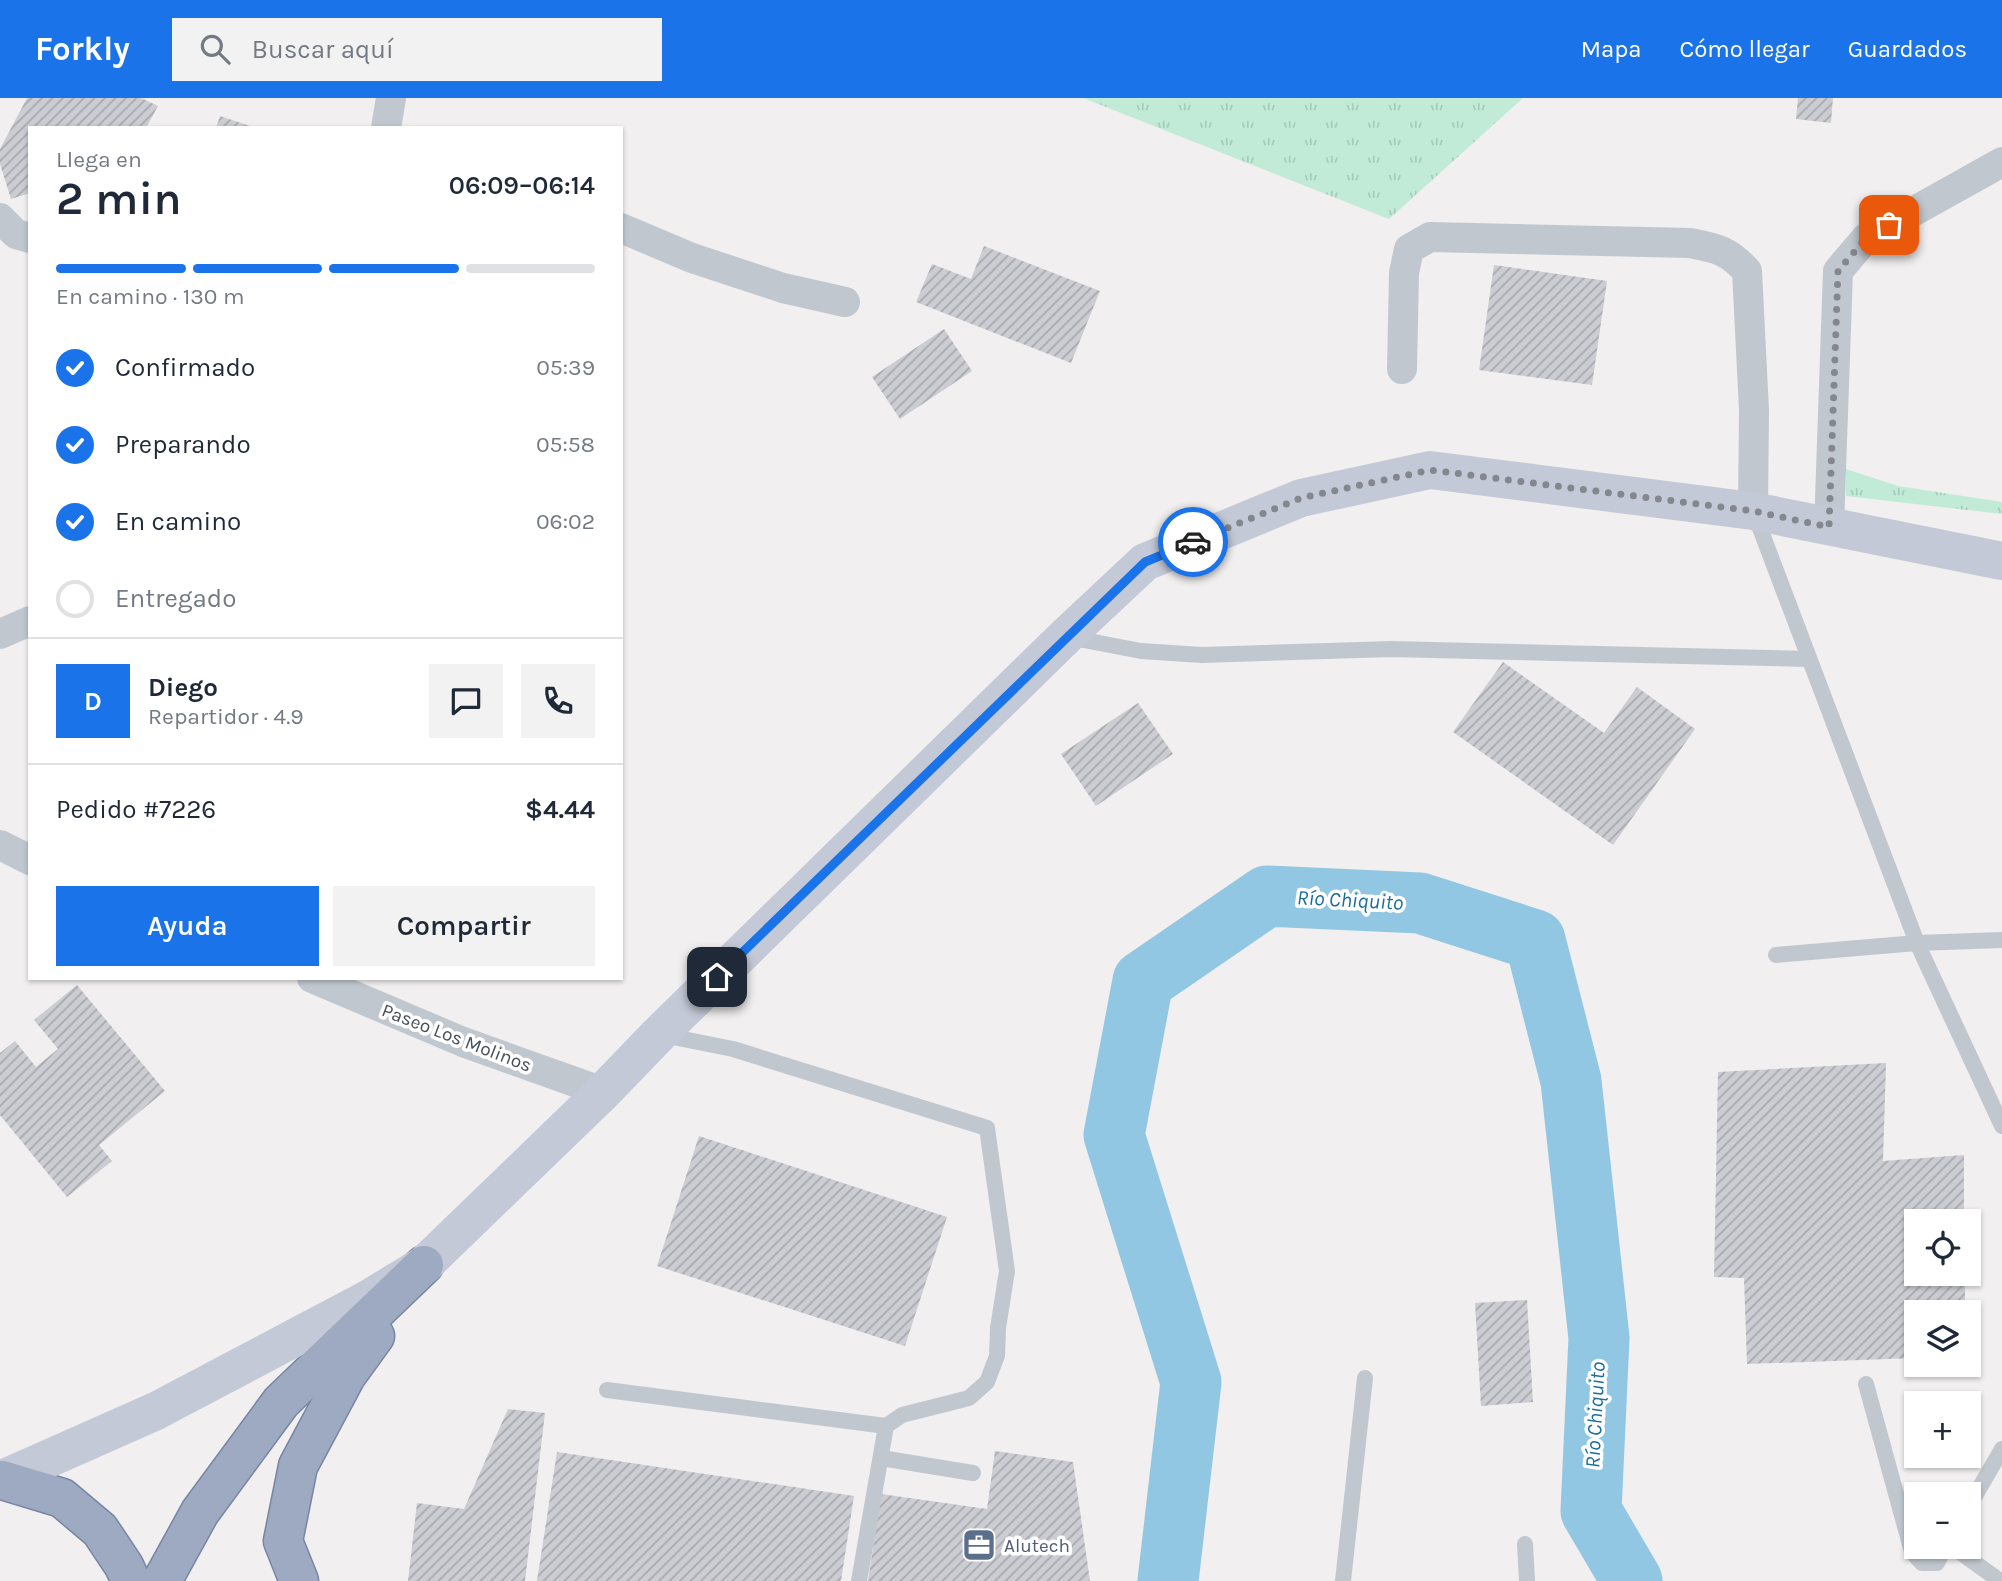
<!DOCTYPE html>
<html lang="es">
<head>
<meta charset="utf-8">
<style>
  :root { --surface:#fff; --page:#f2f2f3; --text:#1f2937; --muted:#747a83; --line:#e0e1e3; --accent:#1a73e8 }
  body { margin:0; font-family:Karla,sans-serif; background:var(--page); color:var(--text); height:100vh; display:flex; flex-direction:column; font-size:26px; white-space:nowrap }
  * { box-sizing:border-box; margin:0 }
  p { font-size:23px; color:var(--muted) }
  .icon { flex:none; width:38px; height:38px; fill:none; stroke:currentColor; stroke-width:2; stroke-linecap:round; stroke-linejoin:round }
  .map { position:relative; flex:1; overflow:hidden }
  .drawer { position:absolute; left:28px; top:28px; width:595px; height:854px; display:flex; flex-direction:column; background:var(--surface); border-radius:0px; box-shadow:0 2px 5px #0004 }
  .drawer>* { flex:none }
  .fabs { position:absolute; left:1904px; top:1111px; display:grid; gap:14px }
  .fabs a { display:grid; place-items:center; width:77px; height:77px; border-radius:0px; background:var(--surface); box-shadow:0 2px 5px #0004; font-size:35px }
  .pin { position:absolute; display:grid; place-items:center; width:60px; height:60px; color:#fff; margin:-30px; border-radius:14px; box-shadow:0 4px 10px #0006 }
  .courier { position:absolute; display:grid; place-items:center; width:70px; height:70px; margin:-35px; border:5px solid #1a73e8; border-radius:50%; background:#fff; color:#222; box-shadow:0 2px 9px #0007 }
  .overview em { font-style:normal; font-weight:600 }
  .overview div { display:flex; flex-direction:column-reverse }
  .overview { display:flex; align-items:center; justify-content:space-between; height:119px; padding:0 28px }
  h1 { font-size:46px; font-weight:600; line-height:52px }
  .bar { display:grid; grid-template-columns:repeat(4,1fr); gap:10px 7px; align-content:center; height:84px; padding:0 28px }
  .bar i { height:9px; border-radius:5px; background:var(--line) }
  .bar .active { background:var(--accent) }
  .bar p { grid-column:span 4 }
  .line { display:flex; align-items:center; gap:18px; padding:0 28px; border-top:2px solid var(--line) }
  .line div { flex:1 }
  .round { display:grid; place-items:center; flex:none; width:74px; height:74px; border-radius:0px; background:var(--page) }
  ol { padding:0 28px; list-style:none }
  li { display:flex; align-items:center; gap:21px; height:77px }
  li p { margin-inline-start:auto }
  li .icon { padding:7px; border-radius:50%; background:var(--accent); color:#fff; stroke-width:4 }
  li:last-child { color:var(--muted) }
  li i { width:38px; height:38px; border:4px solid var(--line); border-radius:50% }
  .button { display:flex; gap:14px; margin-top:auto; padding:14px 28px }
  .button a { flex:1; height:80px; border-radius:0px; background:var(--accent); color:#fff; font-size:28px; font-weight:600; line-height:80px; text-align:center }
  .button a+a { background:var(--page); color:var(--text) }
  header { display:flex; align-items:center; gap:42px; box-sizing:border-box; height:98px; padding:0 35px; background:var(--accent); color:#fff }
  header strong { font-size:33px }
  nav { display:flex; gap:38px; margin-inline-start:auto; font-size:24px }
  .search { width:490px; height:63px; background:var(--page); display:flex; align-items:center; gap:18px; box-sizing:border-box; padding:0 24px; border-radius:0px; color:var(--muted); font-size:26px }
  .map>svg:first-child { display:block }
  .grass { fill:url(#grass-tufts) }
  .lines { fill:none; stroke-linecap:round; stroke-linejoin:round }
  .river { stroke:#92c7e3; stroke-width:61 }
  .building { fill:url(#building-hatch) }
  .trunk-casing { stroke:#7686a5; stroke-width:41 }
  .service { stroke:#c1c7cf; stroke-width:16 }
  .minor { stroke:#c1c7cf; stroke-width:30 }
  .secondary { stroke:#c3c9d6; stroke-width:38 }
  .trunk { stroke:#9eaac2; stroke-width:38 }
  .done { stroke:#84878e; stroke-width:7; stroke-dasharray:0 12.6 }
  .route { stroke:#1a73e8; stroke-width:9 }
  .labels { text-anchor:middle; stroke-width:7; stroke-linejoin:round; paint-order:stroke }
  .street-label { font-size:19px; fill:#494f5a; stroke:#fff }
  .service-label { font-size:19px; fill:#4e5e75; stroke:#fff; text-anchor:start }
  .water-label { font-size:21px; font-style:italic; fill:#1a6e9c; stroke:#fff }
</style>
</head>
<body>
<header>
<strong>Forkly</strong>
<div class="search"><svg class="icon" aria-label="search" viewBox="0 0 24 24"><circle cx="10" cy="10" r="6"/><path d="M15 15l6 6"/></svg>Buscar aquí</div>
<nav><a>Mapa</a><a>Cómo llegar</a><a>Guardados</a></nav>
</header>
<div class="map">
<svg width="2002" height="1483" viewBox="0 0 2002 1483">
  <defs>
    <pattern id="grass-tufts" width="24" height="20" patternUnits="userSpaceOnUse" patternTransform="scale(1.75)"><rect width="24" height="20" fill="#c1ebd7"/><path d="M3 7l-1-3M5 7V3M7 7l1-3M15 17l-1-3M17 17v-4M19 17l1-3" fill="none" stroke="#a7cbbb"/></pattern>
    <pattern id="building-hatch" width="6" height="6" patternUnits="userSpaceOnUse" patternTransform="scale(1.75)"><rect width="6" height="6" fill="#cccdd3"/><path d="M-1 1l2-2M0 6l6-6M5 7l2-2" fill="none" stroke="#a8a9ae"/></pattern>
  </defs>
  <rect width="100%" height="100%" fill="#f1efef"/>
  <g class="grass">
    <polygon points="1083,0 1523,0 1389,121"/>
    <polygon points="1846,371 1898,388 2002,404 2002,416 1846,398"/>
  </g>
  <g class="lines">
    <polyline class="river" points="1168,1483 1191,1284 1114,1037 1143,883 1267,798 1420,805 1535,842 1571,983 1599,1240 1591,1413 1632,1483"/>
  </g>
  <g class="building">
    <polygon points="27,0 141,0 158,8 146,30 30,30 30,95 11,101 0,66 0,51"/>
    <polygon points="1798,0 1833,0 1831,25 1796,21"/>
    <polygon points="220,18 253,29 253,30 216,30"/>
    <polygon points="984,148 1100,193 1071,265 916,204 932,166 971,181"/>
    <polygon points="1494,167 1607,183 1592,287 1479,272"/>
    <polygon points="944,231 972,273 900,321 872,279"/>
    <polygon points="1503,564 1604,635 1637,589 1695,631 1613,747 1453,634"/>
    <polygon points="1138,605 1173,656 1096,708 1061,656"/>
    <polygon points="77,887 165,993 99,1047 112,1063 67,1099 0,1017 0,955 15,943 36,969 58,951 34,922"/>
    <polygon points="1886,965 1883,1063 1964,1057 1964,1124 1916,1124 1916,1176 1965,1176 1965,1214 1916,1214 1916,1260 1747,1266 1744,1180 1714,1179 1718,974"/>
    <polygon points="699,1038 947,1119 905,1248 657,1168"/>
    <polygon points="1527,1202 1533,1304 1481,1308 1475,1205"/>
    <polygon points="508,1311 545,1315 525,1483 408,1483 417,1405 464,1411"/>
    <polygon points="995,1353 1073,1364 1090,1483 868,1483 881,1396 987,1411"/>
    <polygon points="557,1354 854,1398 841,1483 537,1483"/>
  </g>
  <g class="lines">
    <defs>
      <g id="trunk">
        <polyline points="2,1382 62,1400 100,1432 124,1468 131,1483"/>
        <polyline points="162,1483 200,1414 281,1304 424,1167"/>
        <polyline points="299,1483 283,1443 298,1368 346,1278 375,1238"/>
      </g>
    </defs>
    <use href="#trunk" class="trunk-casing"/>
    <g class="service">
      <polyline points="1755,417 1917,845 1776,857"/>
      <polyline points="1068,539 1141,553 1202,557 1391,551 1809,561"/>
      <polyline points="2002,842 1917,845 2002,1028"/>
      <polyline points="663,937 733,951 987,1030 1007,1173 998,1230 997,1258 987,1284 969,1300 902,1317 886,1328 859,1483"/>
      <polyline points="1866,1286 1912,1454 1922,1465 1937,1465 1945,1449"/>
      <polyline points="607,1292 886,1328"/>
      <polyline points="881,1360 973,1375"/>
      <polyline points="1969,1408 2002,1351"/>
      <polyline points="1525,1446 1527,1483"/>
      <polyline points="1953,1449 2000,1483"/>
      <polyline points="1343,1483 1365,1280"/>
    </g>
    <g class="minor">
      <polyline points="386,30 391,0"/>
      <polyline points="0,120 16,136 30,140"/>
      <polyline points="621,130 692,160 783,190 845,204"/>
      <path d="M1402 271 1404 175 1409 151 1430 139 1690 145C1716 150 1728 152 1747 173L1754 312 1753 413"/>
      <polyline points="1829,429 1838,173 1866,140 2002,64"/>
      <polyline points="0,536 30,523"/>
      <polyline points="0,747 30,762"/>
      <polyline points="312,880 463,944 603,994"/>
    </g>
    <polyline class="secondary" points="0,1382 156,1313 368,1201 424,1167 603,994 659,936 1066,538 1145,464 1301,400 1430,372 1753,413 2002,463"/>
    <use href="#trunk" class="trunk"/>
  </g>
  <g class="lines">
    <polyline class="done" points="1193,444 1301,400 1430,372 1753,413 1829,429 1838,173 1866,140 1889,127"/>
    <polyline class="route" points="717,879 1145,464 1193,444"/>
  </g>
  <defs>
    <symbol id="office-square" viewBox="-11 -11 22 22"><rect x="-9" y="-9" width="18" height="18" rx="4" fill="#5c6f8a" stroke="#fff"/><path d="M-6-3h4V-5.5h4V-3h4V5H-6ZM-1-4.5V-3h2v-1.5ZM-6 0V1H6V0Z" fill="#fff"/></symbol>
  </defs>
  <g fill-rule="evenodd">
    <use href="#office-square" x="960" y="1428" width="38" height="38"/>
  </g>
  <g class="labels">
    <g class="street-label">
      <text transform="translate(457 939) rotate(21)" y="7">Paseo Los Molinos</text>
    </g>
    <g class="service-label">
      <text x="1004" y="1454">Alutech</text>
    </g>
    <g class="water-label">
      <text transform="translate(1350 802) rotate(3)" y="7">Río Chiquito</text>
      <text transform="translate(1595 1317) rotate(-87)" y="7">Río Chiquito</text>
    </g>
  </g>
</svg>
<div class="fabs">
<a><svg class="icon" aria-label="locate" viewBox="0 0 24 24"><circle cx="12" cy="12" r="6"/><path d="M12 2v4M12 18v4M2 12h4M18 12h4"/></svg></a>
<a><svg class="icon" aria-label="layers" viewBox="0 0 24 24"><path d="M12 4l9 5-9 5-9-5zM3 14l9 5 9-5"/></svg></a>
<a>+</a>
<a>−</a>
</div>
<div class="pin" style="left:1889px;top:127px;background:#ea580c"><svg class="icon" aria-label="bag" viewBox="0 0 24 24"><path d="M5 8h14l-1 12H6zM9 8a3 3 0 0 1 6 0"/></svg></div>
<div class="pin" style="left:717px;top:879px;background:#1f2937"><svg class="icon" aria-label="home" viewBox="0 0 24 24"><path d="M3 11l9-7 9 7M6 9v11h12V9"/></svg></div>
<div class="courier" style="left:1193px;top:444px"><svg class="icon" aria-label="car" viewBox="0 0 24 24"><path d="M5 17H2v-5l4-1 3-4h7l3 4 3 1v5h-3M9 17h6M6 11h13"/><circle cx="7" cy="17" r="2"/><circle cx="17" cy="17" r="2"/></svg></div>
<section class="drawer">
<div class="overview"><div><h1>2 min</h1><p>Llega en</p></div><em>06:09–06:14</em></div>
<div class="bar"><i class="active"></i><i class="active"></i><i class="active"></i><i></i><p>En camino · 130 m</p></div>
<ol>
<li><svg class="icon" aria-label="check" viewBox="0 0 24 24"><path d="M5 12l5 5 9-10"/></svg>Confirmado<p>05:39</p></li>
<li><svg class="icon" aria-label="check" viewBox="0 0 24 24"><path d="M5 12l5 5 9-10"/></svg>Preparando<p>05:58</p></li>
<li><svg class="icon" aria-label="check" viewBox="0 0 24 24"><path d="M5 12l5 5 9-10"/></svg>En camino<p>06:02</p></li>
<li><i></i>Entregado</li>
</ol>
<div class="line" style="height:126px"><b class="round" style="background:var(--accent);color:#fff">D</b><div><b>Diego</b><p>Repartidor · 4.9</p></div><a class="round"><svg class="icon" aria-label="chat" viewBox="0 0 24 24"><path d="M4 5h16v11H9l-5 4z"/></svg></a><a class="round"><svg class="icon" aria-label="phone" viewBox="0 0 24 24"><path d="M5 4h4l2 5-3 2q2 4 5 5l2-3 5 2v4C11 20 4 13 5 4z"/></svg></a></div>
<div class="line" style="height:91px"><div>Pedido #7226</div><b>$4.44</b></div>
<div class="button"><a>Ayuda</a><a>Compartir</a></div>
</section>
</div>
</body>
</html>
